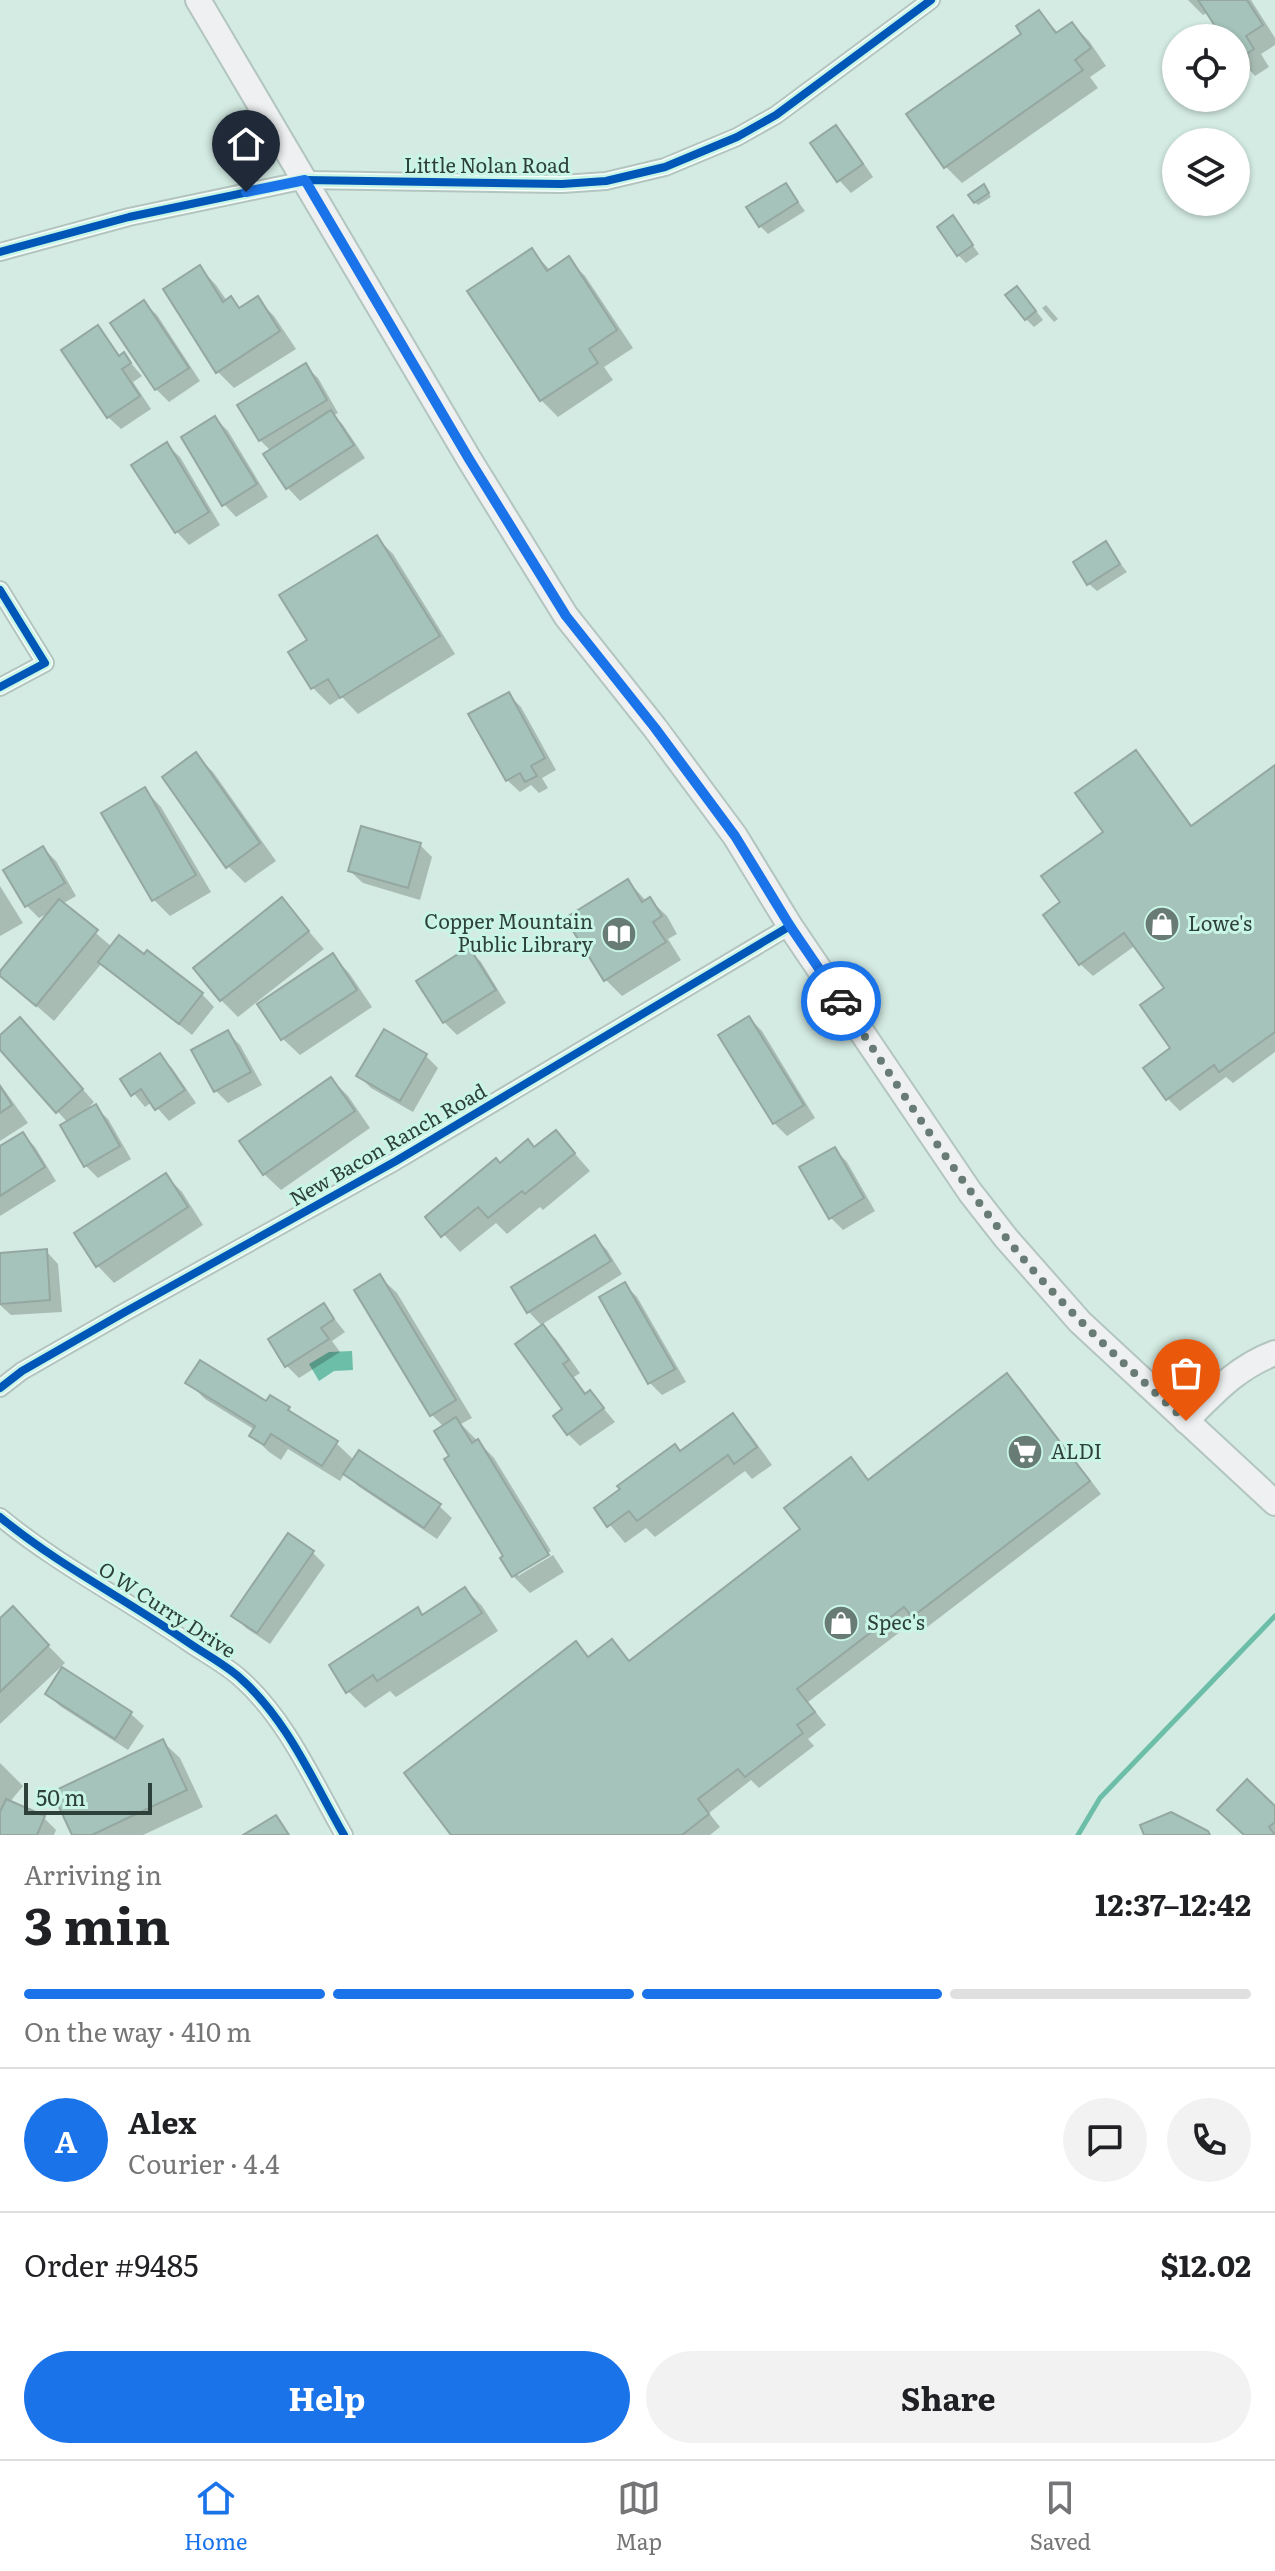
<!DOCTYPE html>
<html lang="en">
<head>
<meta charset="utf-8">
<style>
  :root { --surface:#fff; --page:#f2f2f2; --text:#202124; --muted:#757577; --line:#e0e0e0; --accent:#1a73e8 }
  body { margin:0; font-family:Literata,serif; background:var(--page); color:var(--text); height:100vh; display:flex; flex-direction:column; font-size:30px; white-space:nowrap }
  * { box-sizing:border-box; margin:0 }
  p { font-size:26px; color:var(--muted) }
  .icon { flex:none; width:44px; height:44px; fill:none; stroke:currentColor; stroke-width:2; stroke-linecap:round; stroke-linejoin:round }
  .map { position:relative; height:1835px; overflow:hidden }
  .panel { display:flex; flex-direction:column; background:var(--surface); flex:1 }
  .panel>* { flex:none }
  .buttons { position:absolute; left:1162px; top:24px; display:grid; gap:16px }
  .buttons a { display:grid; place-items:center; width:88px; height:88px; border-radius:50%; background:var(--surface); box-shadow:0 2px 6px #0004; font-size:40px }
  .scale { position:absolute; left:24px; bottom:20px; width:128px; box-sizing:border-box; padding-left:8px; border:4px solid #2e403a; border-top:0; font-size:22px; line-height:28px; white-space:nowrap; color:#2e403a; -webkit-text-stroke:6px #c9f5e6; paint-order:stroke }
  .pin { position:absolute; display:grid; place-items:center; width:68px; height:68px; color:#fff; margin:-82px -34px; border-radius:50% 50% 50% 0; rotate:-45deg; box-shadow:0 0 8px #0007 }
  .pin .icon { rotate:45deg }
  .courier { position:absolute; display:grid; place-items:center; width:80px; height:80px; margin:-40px; border:6px solid #1a73e8; border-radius:50%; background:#fff; color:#222; box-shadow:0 2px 10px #0007 }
  .head em { font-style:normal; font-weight:700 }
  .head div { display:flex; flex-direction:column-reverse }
  .head { display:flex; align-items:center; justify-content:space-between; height:136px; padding:0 24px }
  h1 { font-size:52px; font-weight:700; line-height:60px }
  .bar { display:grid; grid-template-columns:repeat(4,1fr); gap:12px 8px; align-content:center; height:96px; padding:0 24px }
  .bar i { height:10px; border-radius:6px; background:var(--line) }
  .bar .current { background:var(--accent) }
  .bar p { grid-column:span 4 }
  .line { display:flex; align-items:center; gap:20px; padding:0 24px; border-top:2px solid var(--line) }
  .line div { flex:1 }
  .round { display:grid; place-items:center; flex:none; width:84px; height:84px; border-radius:42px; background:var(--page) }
  .action { display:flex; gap:16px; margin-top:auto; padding:16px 24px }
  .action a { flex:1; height:92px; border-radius:48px; background:var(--accent); color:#fff; font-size:32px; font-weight:700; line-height:92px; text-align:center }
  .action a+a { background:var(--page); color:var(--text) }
  .tab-bar { display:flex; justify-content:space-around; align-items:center; height:112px; border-top:2px solid var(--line); background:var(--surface); font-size:22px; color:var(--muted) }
  .tab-bar a { display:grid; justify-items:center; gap:4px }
  .tab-bar .current { color:var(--accent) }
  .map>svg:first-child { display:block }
  .water { fill:#6dbea8 }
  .shadow { fill:#0003 }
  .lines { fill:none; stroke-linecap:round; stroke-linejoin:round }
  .stream { stroke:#6dbea8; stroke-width:5 }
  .building { fill:#a5c3ba; stroke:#94a7a1; stroke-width:2 }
  .street-casing { stroke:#b3c5bf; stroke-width:20 }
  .secondary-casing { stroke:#b3c5bf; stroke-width:28 }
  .street { stroke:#f8fcfb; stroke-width:16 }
  .secondary { stroke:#eef0f1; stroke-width:24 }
  .cycleway-casing { stroke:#c9f5e6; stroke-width:13 }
  .cycleway { stroke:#0057b8; stroke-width:8 }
  .done { stroke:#687c75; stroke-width:8; stroke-dasharray:0 14.4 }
  .route { stroke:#1a73e8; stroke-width:10 }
  .labels { text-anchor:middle; stroke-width:6; stroke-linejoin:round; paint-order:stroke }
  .street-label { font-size:20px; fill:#2e403a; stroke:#c9f5e6 }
  .poi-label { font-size:20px; fill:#2e403a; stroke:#c9f5e6; text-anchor:start }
</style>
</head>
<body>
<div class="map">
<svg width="1275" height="1835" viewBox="0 0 1275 1835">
  <rect width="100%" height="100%" fill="#d3ebe2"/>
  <polygon class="water" points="352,1351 353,1370 334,1371 319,1381 309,1364 329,1352"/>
  <g class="shadow">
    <polygon points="1188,0 1251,0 1275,38 1275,45 1261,54 1269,67 1255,76 1236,55 1236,38 1225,38 1208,12 1203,15"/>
    <polygon points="1039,12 1059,34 1072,24 1089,41 1106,66 1090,77 1098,88 962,183 945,166"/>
    <polygon points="835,128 848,140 873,177 851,193 839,180"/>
    <polygon points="786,185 805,211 768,234 760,226"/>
    <polygon points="987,190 991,197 978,205 975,202"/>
    <polygon points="953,218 979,254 966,263 958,255"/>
    <polygon points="532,251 551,271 568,259 585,276 633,348 604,367 613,380 558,417 541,400"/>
    <polygon points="200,268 216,285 227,301 230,299 241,309 257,299 274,316 296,349 234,388 217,371"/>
    <polygon points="1025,296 1043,320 1034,327 1026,319"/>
    <polygon points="144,303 157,315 200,381 169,402 156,389"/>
    <polygon points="1046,305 1058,319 1054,322 1042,308"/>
    <polygon points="97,328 121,357 124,355 142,376 133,382 151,409 121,429 108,417"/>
    <polygon points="305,366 318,378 338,413 334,415 343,425 365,458 300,501 288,488 266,454 271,451 260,440"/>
    <polygon points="215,418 228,431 268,497 236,517 224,504"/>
    <polygon points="167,445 180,457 220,525 189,545 177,532 134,466"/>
    <polygon points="376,537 393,554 455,654 358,714 342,697 330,705 313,688 310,641"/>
    <polygon points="1105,544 1127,572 1097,591 1089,584"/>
    <polygon points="508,694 521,707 556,770 542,778 548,788 539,793 531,785 520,792 507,780"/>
    <polygon points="1136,752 1148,765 1193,827 1275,767 1275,1052 1233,1083 1226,1077 1180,1111 1167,1098 1173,1048 1167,988 1136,945 1093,976 1080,964 1063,903 1106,832"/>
    <polygon points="196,755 213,772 276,861 245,883 228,866"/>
    <polygon points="145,790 161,807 211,892 170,916 153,899"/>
    <polygon points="420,845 432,857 420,900 363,883 350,871"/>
    <polygon points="43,848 56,861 76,896 62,904 112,947 144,957 202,994 214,1007 192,1035 102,963 54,1021 0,974 50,912 39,918 27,906 6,871"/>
    <polygon points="628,881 647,902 650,900 667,916 677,934 668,939 681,960 622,996 605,979"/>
    <polygon points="0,886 23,923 0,936"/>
    <polygon points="282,900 324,949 238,1017 221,1000"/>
    <polygon points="469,950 481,962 506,1003 457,1035 444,1022"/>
    <polygon points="333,956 349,973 372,1007 300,1055 283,1039"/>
    <polygon points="749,1018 762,1031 815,1118 787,1136 774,1123 721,1036"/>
    <polygon points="32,1032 94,1102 85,1111 95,1107 108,1119 131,1159 98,1178 86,1166 68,1123 0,1047 0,1038"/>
    <polygon points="384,1032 426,1056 438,1068 413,1112 371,1088 359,1076"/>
    <polygon points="228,1033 240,1045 262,1085 228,1103 216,1091"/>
    <polygon points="159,1055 172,1068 196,1103 169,1121 152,1102 145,1107 123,1080"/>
    <polygon points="331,1079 348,1096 370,1128 281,1190 264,1174"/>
    <polygon points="0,1084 28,1123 0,1141"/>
    <polygon points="556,1132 590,1171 543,1210 540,1207 507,1234 496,1223 460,1252 428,1217 500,1165 535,1149"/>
    <polygon points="23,1134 35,1147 56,1181 0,1216 0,1149"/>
    <polygon points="834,1149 847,1162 875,1211 843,1230 830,1217"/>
    <polygon points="165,1175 182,1192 203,1225 114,1283 98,1266"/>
    <polygon points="594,1237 607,1250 622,1274 541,1325 529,1312 513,1287"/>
    <polygon points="46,1251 58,1264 62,1312 11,1315 0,1305 0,1255"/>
    <polygon points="380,1277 397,1293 472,1418 461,1424 494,1458 551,1551 518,1571 518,1576 553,1555 564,1572 530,1593 513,1576 503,1559 506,1556 452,1457 444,1427 432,1415"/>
    <polygon points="625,1285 637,1297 686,1382 662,1395 650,1383 602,1298"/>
    <polygon points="324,1306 345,1332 332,1341 340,1352 299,1378 287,1366"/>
    <polygon points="543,1327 556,1339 580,1373 574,1377 587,1395 590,1392 615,1422 580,1446 568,1434"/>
    <polygon points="1007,1376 1020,1388 1101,1494 926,1628 917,1619 808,1702 826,1725 808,1739 814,1746 759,1788 751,1780 709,1813 720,1827 710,1835 454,1835 575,1644 589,1658 612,1641 630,1662 803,1530 851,1460 870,1481"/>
    <polygon points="188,1382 289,1409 301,1421 336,1443 354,1460 439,1506 452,1518 437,1539 358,1486 345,1473 340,1481 288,1449 281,1460 269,1452 252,1435 255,1430 205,1399"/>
    <polygon points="732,1416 749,1433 772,1465 752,1479 745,1471 655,1537 646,1528 625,1543 596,1508"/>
    <polygon points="312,1552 325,1565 270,1644 246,1628 233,1615"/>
    <polygon points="465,1589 482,1606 498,1631 396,1697 390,1691 365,1708 348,1691 417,1610 424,1616"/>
    <polygon points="0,1621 29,1626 65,1663 0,1724"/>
    <polygon points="63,1669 131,1714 144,1726 128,1750 60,1706 47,1694"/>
    <polygon points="163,1742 180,1758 203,1807 143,1835 74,1835"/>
    <polygon points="0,1763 23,1786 9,1803 44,1818 56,1830 54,1835 0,1835"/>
    <polygon points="1275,1809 1275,1835 1246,1835"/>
  </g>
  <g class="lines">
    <polyline class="stream" points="1078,1835 1100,1798 1275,1616"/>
  </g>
  <g class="building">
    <polygon points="1198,0 1247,0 1263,25 1246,36 1254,49 1237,60 1236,38 1223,38"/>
    <polygon points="1039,10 1056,33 1072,22 1091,48 1075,60 1083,70 944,168 906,114 1021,34 1016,26"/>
    <polygon points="836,125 863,164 837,182 810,143"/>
    <polygon points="786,183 798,202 759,227 746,207"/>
    <polygon points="984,184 989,193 974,203 968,195"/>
    <polygon points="953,215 973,245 957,256 937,227"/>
    <polygon points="532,248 547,271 569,256 617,330 589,349 598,363 540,401 467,291"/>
    <polygon points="200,265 223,302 231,296 239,308 258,296 280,331 216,373 163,289"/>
    <polygon points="1017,286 1036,311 1025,320 1005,295"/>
    <polygon points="144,300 189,368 155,390 110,323"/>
    <polygon points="98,325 119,356 124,352 131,363 122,369 140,396 107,418 61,350"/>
    <polygon points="306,363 327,400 259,441 237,405"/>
    <polygon points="331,410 354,445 286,489 263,454"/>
    <polygon points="215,416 257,484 222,506 181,437"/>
    <polygon points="167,442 209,512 175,533 131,465"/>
    <polygon points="377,535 440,636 340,698 328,679 311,689 288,652 307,640 279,595"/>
    <polygon points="1106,541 1120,564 1087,585 1073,562"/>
    <polygon points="509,692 545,758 531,766 537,776 525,782 520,773 506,781 468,714"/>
    <polygon points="1136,750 1191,826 1275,765 1275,1032 1219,1072 1214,1065 1166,1100 1143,1068 1170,1048 1140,1005 1164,988 1124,933 1079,965 1043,915 1060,902 1041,876 1103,832 1075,793"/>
    <polygon points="196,752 260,843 226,868 162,777"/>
    <polygon points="145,787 196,875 152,901 101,813"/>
    <polygon points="361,826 421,843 408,888 348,871"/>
    <polygon points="43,846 65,883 25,907 3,870"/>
    <polygon points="628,879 642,902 650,897 662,916 653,922 666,942 604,981 565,918"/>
    <polygon points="282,897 309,931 220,1001 193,968"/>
    <polygon points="59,899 98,930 36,1006 0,976 0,971"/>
    <polygon points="119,935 144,954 147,950 203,993 179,1024 98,962"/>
    <polygon points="469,947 496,990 443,1023 416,981"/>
    <polygon points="333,953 357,990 281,1040 257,1004"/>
    <polygon points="749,1016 804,1105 773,1124 718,1035"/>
    <polygon points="20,1017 83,1089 56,1113 0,1050 0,1035"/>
    <polygon points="384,1029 427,1054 400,1101 356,1076"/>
    <polygon points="228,1030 251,1072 214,1092 191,1050"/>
    <polygon points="160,1053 185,1090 155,1110 141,1089 131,1096 120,1079"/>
    <polygon points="331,1077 355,1111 263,1175 239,1141"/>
    <polygon points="0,1086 12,1105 0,1113"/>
    <polygon points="96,1104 120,1146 84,1167 60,1125"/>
    <polygon points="556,1130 575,1153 525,1194 522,1191 488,1218 478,1207 441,1237 425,1217 496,1158 500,1163 528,1139 534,1147"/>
    <polygon points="23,1132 45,1167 0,1196 0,1146"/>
    <polygon points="835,1147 864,1198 829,1219 799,1167"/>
    <polygon points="166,1173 188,1207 96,1267 74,1233"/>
    <polygon points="595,1235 611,1261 527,1313 511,1287"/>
    <polygon points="47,1249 50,1300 0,1304 0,1253"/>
    <polygon points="380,1274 456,1400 430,1416 354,1290"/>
    <polygon points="625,1282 675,1369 648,1384 599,1297"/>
    <polygon points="324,1303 334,1319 321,1328 329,1339 285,1367 268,1339"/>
    <polygon points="543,1324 569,1360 563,1364 585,1394 590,1390 604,1408 567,1435 553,1416 562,1409 515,1344"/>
    <polygon points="200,1360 266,1401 270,1395 290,1407 288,1410 338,1441 322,1466 271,1434 264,1445 249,1436 255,1426 185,1383"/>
    <polygon points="1007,1373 1090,1481 912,1617 904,1607 797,1689 815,1712 797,1725 803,1733 745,1777 738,1769 698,1799 709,1814 682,1835 451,1835 404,1773 576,1641 588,1657 612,1639 629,1661 800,1529 784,1508 851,1457 868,1480"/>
    <polygon points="733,1413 757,1447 734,1464 728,1455 637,1521 629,1511 607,1527 594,1508 620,1489 617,1486 675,1444 680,1451"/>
    <polygon points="456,1417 472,1443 478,1439 549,1555 512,1577 500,1558 503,1556 444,1459 449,1456 434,1431"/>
    <polygon points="359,1450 441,1504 424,1528 343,1474"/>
    <polygon points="288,1533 314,1551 257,1633 231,1616"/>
    <polygon points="465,1587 482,1613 377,1681 373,1675 346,1693 329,1665 418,1607 422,1615"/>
    <polygon points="13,1606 49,1645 0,1692 0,1618"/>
    <polygon points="62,1667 132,1712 115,1739 45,1694"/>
    <polygon points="163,1739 187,1790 92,1835 72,1835 52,1792"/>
    <polygon points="1247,1779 1275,1806 1275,1822 1269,1827 1275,1835 1244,1835 1217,1810"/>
    <polygon points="6,1799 45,1816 37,1835 0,1835 0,1812"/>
    <polygon points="1171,1812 1208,1831 1210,1835 1144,1835 1140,1825"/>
    <polygon points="276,1815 289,1835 243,1835"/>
  </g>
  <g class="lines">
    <defs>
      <g id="street">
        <polyline points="0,252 129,217 305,180 562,184 606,181 665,167 737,137 776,115 931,0"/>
        <polyline points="0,590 45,663 0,687"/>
        <polyline points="0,1388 22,1371 125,1312 396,1161 790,926"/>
        <path d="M0 1517C58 1565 127 1600 189 1643 205 1654 224 1664 239 1677 287 1719 313 1781 344 1835"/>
      </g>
      <g id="secondary">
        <polyline points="198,0 469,459 566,616 655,728 735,836 790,926 970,1192 1006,1238 1080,1322 1275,1503"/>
        <path d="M1186 1421C1214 1393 1237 1367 1275 1353"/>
      </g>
    </defs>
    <use href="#street" class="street-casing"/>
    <use href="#secondary" class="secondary-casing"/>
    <use href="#street" class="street"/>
    <use href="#secondary" class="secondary"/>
    <defs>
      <g id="cycleway">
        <polyline points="0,252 129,217 305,180 562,184 606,181 665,167 737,137 776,115 931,0"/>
        <polyline points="0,590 45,663 0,687"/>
        <polyline points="0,1388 22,1371 125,1312 396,1161 790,926"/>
        <path d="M0 1517C58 1565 127 1600 189 1643 205 1654 224 1664 239 1677 287 1719 313 1781 344 1835"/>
      </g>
    </defs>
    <use href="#cycleway" class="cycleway-casing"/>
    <use href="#cycleway" class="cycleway"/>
  </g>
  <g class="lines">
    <path class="done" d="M841 1001C894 1079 945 1161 1004 1235 1058 1304 1122 1362 1186 1421"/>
    <polyline class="route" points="246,192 305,180 469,459 566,616 655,728 735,836 790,926 841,1001"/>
  </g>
  <defs>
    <symbol id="shop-disc" viewBox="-11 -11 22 22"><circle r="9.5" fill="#687c75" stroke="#c9f5e6"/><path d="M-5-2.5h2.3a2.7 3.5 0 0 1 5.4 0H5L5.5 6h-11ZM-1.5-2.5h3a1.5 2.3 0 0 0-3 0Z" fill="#fff"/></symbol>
    <symbol id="library-disc" viewBox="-11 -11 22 22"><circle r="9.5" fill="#687c75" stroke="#c9f5e6"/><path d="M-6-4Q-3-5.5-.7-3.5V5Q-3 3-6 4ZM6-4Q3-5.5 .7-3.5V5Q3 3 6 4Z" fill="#fff"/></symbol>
    <symbol id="supermarket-disc" viewBox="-11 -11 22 22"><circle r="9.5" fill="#687c75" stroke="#c9f5e6"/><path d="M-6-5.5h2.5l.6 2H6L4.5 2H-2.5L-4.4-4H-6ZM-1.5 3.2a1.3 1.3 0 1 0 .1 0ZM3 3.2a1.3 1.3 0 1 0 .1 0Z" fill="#fff"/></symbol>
  </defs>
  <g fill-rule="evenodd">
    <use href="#shop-disc" x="1142" y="904" width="40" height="40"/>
    <use href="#library-disc" x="599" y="914" width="40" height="40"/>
    <use href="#supermarket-disc" x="1005" y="1432" width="40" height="40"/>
    <use href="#shop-disc" x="821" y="1603" width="40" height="40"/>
  </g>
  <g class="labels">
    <g class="street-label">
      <text x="487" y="173">Little Nolan Road</text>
      <text transform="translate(388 1145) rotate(-30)" y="7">New Bacon Ranch Road</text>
      <text transform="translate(167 1610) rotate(33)" y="7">O W Curry Drive</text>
    </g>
    <g class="poi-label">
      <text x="593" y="929" text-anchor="end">Copper Mountain<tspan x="593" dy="23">Public Library</tspan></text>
      <text x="1188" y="931">Lowe's</text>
      <text x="1051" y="1459">ALDI</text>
      <text x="867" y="1630">Spec's</text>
    </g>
  </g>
</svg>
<div class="buttons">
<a><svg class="icon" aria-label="locate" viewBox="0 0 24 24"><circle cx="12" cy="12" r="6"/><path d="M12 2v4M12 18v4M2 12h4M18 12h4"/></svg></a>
<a><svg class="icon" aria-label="layers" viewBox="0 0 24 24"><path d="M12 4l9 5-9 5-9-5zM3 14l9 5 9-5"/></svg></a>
</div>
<div class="scale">50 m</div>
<div class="pin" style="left:1186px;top:1421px;background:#ea580c"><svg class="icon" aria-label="bag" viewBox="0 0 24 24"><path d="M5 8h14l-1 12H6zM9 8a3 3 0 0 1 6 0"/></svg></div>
<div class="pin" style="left:246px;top:192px;background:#1f2937"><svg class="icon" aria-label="home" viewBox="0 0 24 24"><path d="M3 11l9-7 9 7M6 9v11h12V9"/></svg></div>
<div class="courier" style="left:841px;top:1001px"><svg class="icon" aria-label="car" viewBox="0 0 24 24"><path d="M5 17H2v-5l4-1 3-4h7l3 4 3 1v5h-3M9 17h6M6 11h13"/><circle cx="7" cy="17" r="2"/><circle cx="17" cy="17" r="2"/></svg></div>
</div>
<section class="panel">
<div class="head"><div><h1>3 min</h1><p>Arriving in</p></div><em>12:37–12:42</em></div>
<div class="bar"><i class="current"></i><i class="current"></i><i class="current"></i><i></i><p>On the way · 410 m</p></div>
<div class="line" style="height:144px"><b class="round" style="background:var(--accent);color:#fff">A</b><div><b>Alex</b><p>Courier · 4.4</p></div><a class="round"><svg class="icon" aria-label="chat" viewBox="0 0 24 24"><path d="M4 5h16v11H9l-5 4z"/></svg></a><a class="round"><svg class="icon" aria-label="phone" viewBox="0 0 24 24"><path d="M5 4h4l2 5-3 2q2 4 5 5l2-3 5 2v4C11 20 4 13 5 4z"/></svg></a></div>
<div class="line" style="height:104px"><div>Order #9485</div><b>$12.02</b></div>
<div class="action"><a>Help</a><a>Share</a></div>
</section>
<nav class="tab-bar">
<a class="current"><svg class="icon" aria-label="home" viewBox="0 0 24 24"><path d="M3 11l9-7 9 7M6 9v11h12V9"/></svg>Home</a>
<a><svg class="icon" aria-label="map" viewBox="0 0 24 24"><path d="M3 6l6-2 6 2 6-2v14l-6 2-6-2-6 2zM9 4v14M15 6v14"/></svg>Map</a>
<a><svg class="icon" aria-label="saved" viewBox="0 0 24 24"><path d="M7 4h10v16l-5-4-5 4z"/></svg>Saved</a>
</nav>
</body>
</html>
